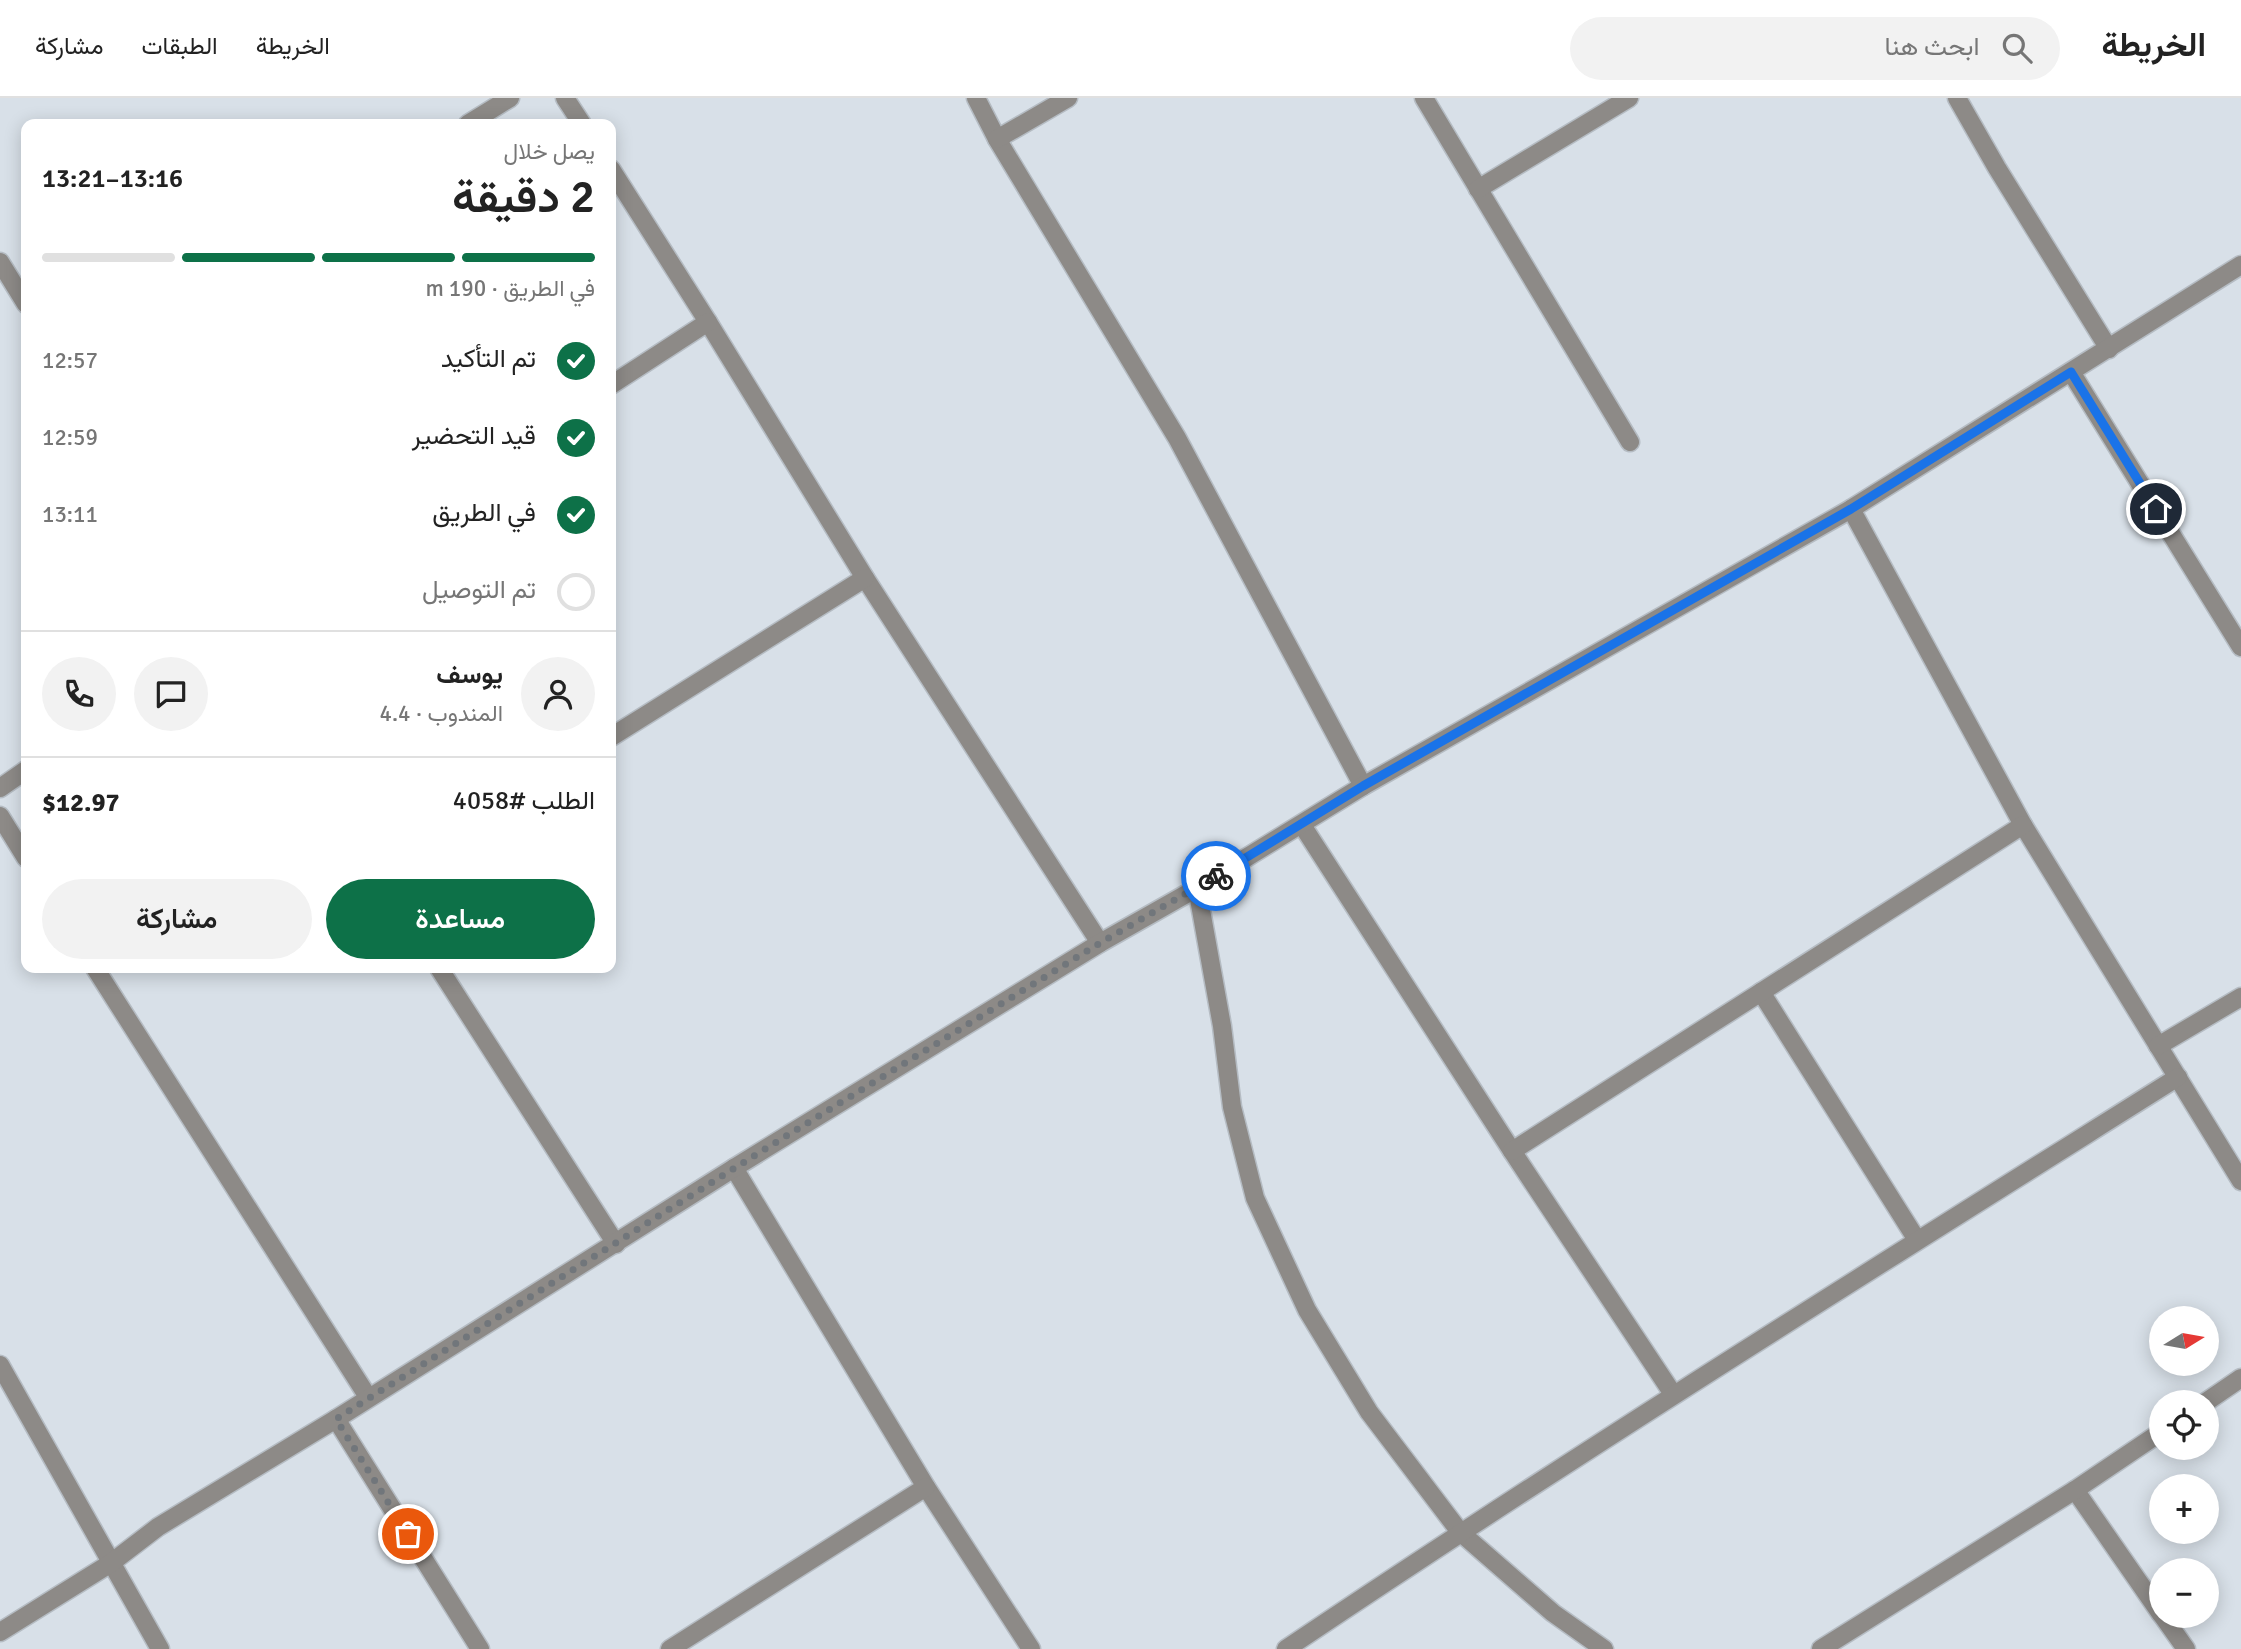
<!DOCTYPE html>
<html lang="ar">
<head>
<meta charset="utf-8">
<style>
  :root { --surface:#fff; --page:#f2f2f2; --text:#222; --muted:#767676; --line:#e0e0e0; --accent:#0d7148 }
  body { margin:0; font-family:Signika,Vazirmatn,sans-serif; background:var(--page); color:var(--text); direction:rtl; height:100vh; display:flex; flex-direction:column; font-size:26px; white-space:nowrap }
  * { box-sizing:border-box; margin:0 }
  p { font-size:23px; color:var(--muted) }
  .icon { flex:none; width:38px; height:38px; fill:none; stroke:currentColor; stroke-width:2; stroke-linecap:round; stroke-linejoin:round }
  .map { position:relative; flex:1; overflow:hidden; direction:ltr }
  .details { position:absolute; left:21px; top:21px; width:595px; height:854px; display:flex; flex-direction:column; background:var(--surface); border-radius:14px; box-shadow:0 4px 18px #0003; direction:rtl }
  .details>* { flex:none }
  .needle { width:46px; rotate:79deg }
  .controls { position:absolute; left:2149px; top:1208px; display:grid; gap:14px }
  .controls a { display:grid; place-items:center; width:70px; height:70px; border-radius:50%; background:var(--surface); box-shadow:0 4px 18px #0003; font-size:35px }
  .pin { position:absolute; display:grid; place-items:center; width:60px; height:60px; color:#fff; margin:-30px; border:4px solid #fff; border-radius:50%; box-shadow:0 2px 7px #0007 }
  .courier { position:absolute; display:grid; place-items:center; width:70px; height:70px; margin:-35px; border:5px solid #1a73e8; border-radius:50%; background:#fff; color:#222; box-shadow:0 2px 9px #0007 }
  .head em { font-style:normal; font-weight:600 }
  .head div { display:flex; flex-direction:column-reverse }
  .head { display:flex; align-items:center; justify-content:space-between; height:119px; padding:0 21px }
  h1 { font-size:46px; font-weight:600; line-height:52px }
  .bar { display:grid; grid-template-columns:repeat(4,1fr); gap:10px 7px; align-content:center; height:84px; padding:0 21px }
  .bar i { height:9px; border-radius:5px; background:var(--line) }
  .bar .current { background:var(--accent) }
  .bar p { grid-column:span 4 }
  .line { display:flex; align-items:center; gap:18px; padding:0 21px; border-top:2px solid var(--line) }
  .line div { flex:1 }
  .round { display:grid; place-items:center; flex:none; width:74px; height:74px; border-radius:37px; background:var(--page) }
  ol { padding:0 21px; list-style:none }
  li { display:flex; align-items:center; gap:21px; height:77px }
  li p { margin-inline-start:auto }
  li .icon { padding:7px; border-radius:50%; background:var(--accent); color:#fff; stroke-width:4 }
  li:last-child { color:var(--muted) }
  li i { width:38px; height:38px; border:4px solid var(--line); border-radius:50% }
  .action { display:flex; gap:14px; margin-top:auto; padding:14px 21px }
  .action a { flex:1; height:80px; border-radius:42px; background:var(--accent); color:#fff; font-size:28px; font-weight:600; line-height:80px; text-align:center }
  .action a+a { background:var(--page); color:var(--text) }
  header { display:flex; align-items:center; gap:42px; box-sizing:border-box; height:98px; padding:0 35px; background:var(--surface); border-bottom:2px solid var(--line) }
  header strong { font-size:33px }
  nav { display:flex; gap:38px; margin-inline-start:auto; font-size:24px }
  .search { width:490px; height:63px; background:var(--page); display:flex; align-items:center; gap:18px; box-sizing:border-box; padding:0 24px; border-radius:38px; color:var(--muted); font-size:26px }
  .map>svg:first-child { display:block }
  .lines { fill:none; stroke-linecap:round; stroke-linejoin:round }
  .minor-casing { stroke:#b5bcc3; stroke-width:21 }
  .minor { stroke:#8d8a87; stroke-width:18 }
  .done { stroke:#71767b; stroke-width:7; stroke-dasharray:0 12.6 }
  .route { stroke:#1a73e8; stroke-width:9 }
</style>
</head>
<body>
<header>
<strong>الخريطة</strong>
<div class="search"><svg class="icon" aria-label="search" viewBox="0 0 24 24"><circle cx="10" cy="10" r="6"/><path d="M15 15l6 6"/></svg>ابحث هنا</div>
<nav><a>الخريطة</a><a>الطبقات</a><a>مشاركة</a></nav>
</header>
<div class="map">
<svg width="2241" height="1551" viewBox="0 0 2241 1551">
  <rect width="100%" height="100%" fill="#d8e0e8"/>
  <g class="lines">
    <defs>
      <g id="minor">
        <polyline points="565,0 582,26"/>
        <polyline points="976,0 997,41 1177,340 1363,688"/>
        <polyline points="1424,0 1630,344"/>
        <polyline points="1957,0 1997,70 2109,251"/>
        <polyline points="468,26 510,0"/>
        <polyline points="997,41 1068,0"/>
        <polyline points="611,71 708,224 865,480 1100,845"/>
        <polyline points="1478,91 1629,0"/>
        <polyline points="0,164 26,206"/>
        <polyline points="2071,274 2241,549"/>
        <polyline points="611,287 708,224"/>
        <polyline points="1851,411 2023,727 2241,1083"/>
        <polyline points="611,639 865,480"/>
        <polyline points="0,690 26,672"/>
        <polyline points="0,718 26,760"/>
        <polyline points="1302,727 1512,1053 1673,1296"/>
        <polyline points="1197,790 1222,928 1232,1009 1255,1100 1307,1212 1369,1314 1460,1434 1553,1515 1604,1551"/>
        <polyline points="95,870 368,1299"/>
        <polyline points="439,870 616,1146"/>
        <polyline points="1761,894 1917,1142"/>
        <polyline points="2158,948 2241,899"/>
        <polyline points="1512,1053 2023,727"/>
        <polyline points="734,1070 926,1389 1031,1551"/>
        <polyline points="0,1267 160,1551"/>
        <polyline points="2206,1304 2241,1280"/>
        <polyline points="336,1321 480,1551"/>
        <polyline points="2075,1392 2161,1516"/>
        <polyline points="2162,1517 2186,1551"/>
        <polyline points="0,1534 111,1465 158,1429 336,1321 734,1070 1100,845 1197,790 1363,688 1851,411 2241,167"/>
        <polyline points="670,1551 926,1389"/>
        <path d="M1286 1551C1579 1354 1879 1167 2178 979"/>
        <polyline points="1821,1551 2075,1392 2161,1334"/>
      </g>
    </defs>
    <use href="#minor" class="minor-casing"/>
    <use href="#minor" class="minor"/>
  </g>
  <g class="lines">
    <polyline class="done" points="408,1436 336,1321 757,1056 1100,845 1216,778"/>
    <polyline class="route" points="1216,778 1363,688 1851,411 2071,274 2156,411"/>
  </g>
</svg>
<div class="controls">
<a><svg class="needle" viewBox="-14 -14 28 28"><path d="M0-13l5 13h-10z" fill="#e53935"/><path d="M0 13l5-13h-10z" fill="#767676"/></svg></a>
<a><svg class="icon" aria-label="locate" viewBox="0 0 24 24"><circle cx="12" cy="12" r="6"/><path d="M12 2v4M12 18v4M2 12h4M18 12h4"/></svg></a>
<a>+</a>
<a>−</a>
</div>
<div class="pin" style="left:408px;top:1436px;background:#ea580c"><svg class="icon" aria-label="bag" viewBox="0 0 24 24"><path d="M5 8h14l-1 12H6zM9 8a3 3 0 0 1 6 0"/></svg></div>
<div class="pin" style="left:2156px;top:411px;background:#1f2937"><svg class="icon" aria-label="home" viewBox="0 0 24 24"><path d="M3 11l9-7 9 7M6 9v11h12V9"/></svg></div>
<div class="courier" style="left:1216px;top:778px"><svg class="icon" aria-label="bike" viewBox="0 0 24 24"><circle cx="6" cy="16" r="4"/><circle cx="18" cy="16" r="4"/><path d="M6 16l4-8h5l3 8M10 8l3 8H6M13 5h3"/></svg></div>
<section class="details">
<div class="head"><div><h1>2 دقيقة</h1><p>يصل خلال</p></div><em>13:16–13:21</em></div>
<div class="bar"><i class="current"></i><i class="current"></i><i class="current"></i><i></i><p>في الطريق · 190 m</p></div>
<ol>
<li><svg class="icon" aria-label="check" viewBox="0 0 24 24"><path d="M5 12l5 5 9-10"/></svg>تم التأكيد<p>12:57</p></li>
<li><svg class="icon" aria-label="check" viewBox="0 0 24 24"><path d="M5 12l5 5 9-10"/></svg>قيد التحضير<p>12:59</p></li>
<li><svg class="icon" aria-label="check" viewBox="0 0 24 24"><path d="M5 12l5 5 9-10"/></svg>في الطريق<p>13:11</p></li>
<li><i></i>تم التوصيل</li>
</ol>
<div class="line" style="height:126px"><a class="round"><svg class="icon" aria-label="person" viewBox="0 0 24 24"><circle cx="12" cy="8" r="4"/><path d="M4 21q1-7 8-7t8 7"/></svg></a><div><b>يوسف</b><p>المندوب · 4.4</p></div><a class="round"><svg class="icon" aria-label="chat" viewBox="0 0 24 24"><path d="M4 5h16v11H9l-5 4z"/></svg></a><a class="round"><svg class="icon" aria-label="phone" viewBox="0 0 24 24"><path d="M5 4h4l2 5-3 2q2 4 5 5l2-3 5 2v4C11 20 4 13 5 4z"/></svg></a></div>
<div class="line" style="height:91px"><div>الطلب #4058</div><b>$12.97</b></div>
<div class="action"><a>مساعدة</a><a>مشاركة</a></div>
</section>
</div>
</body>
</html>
